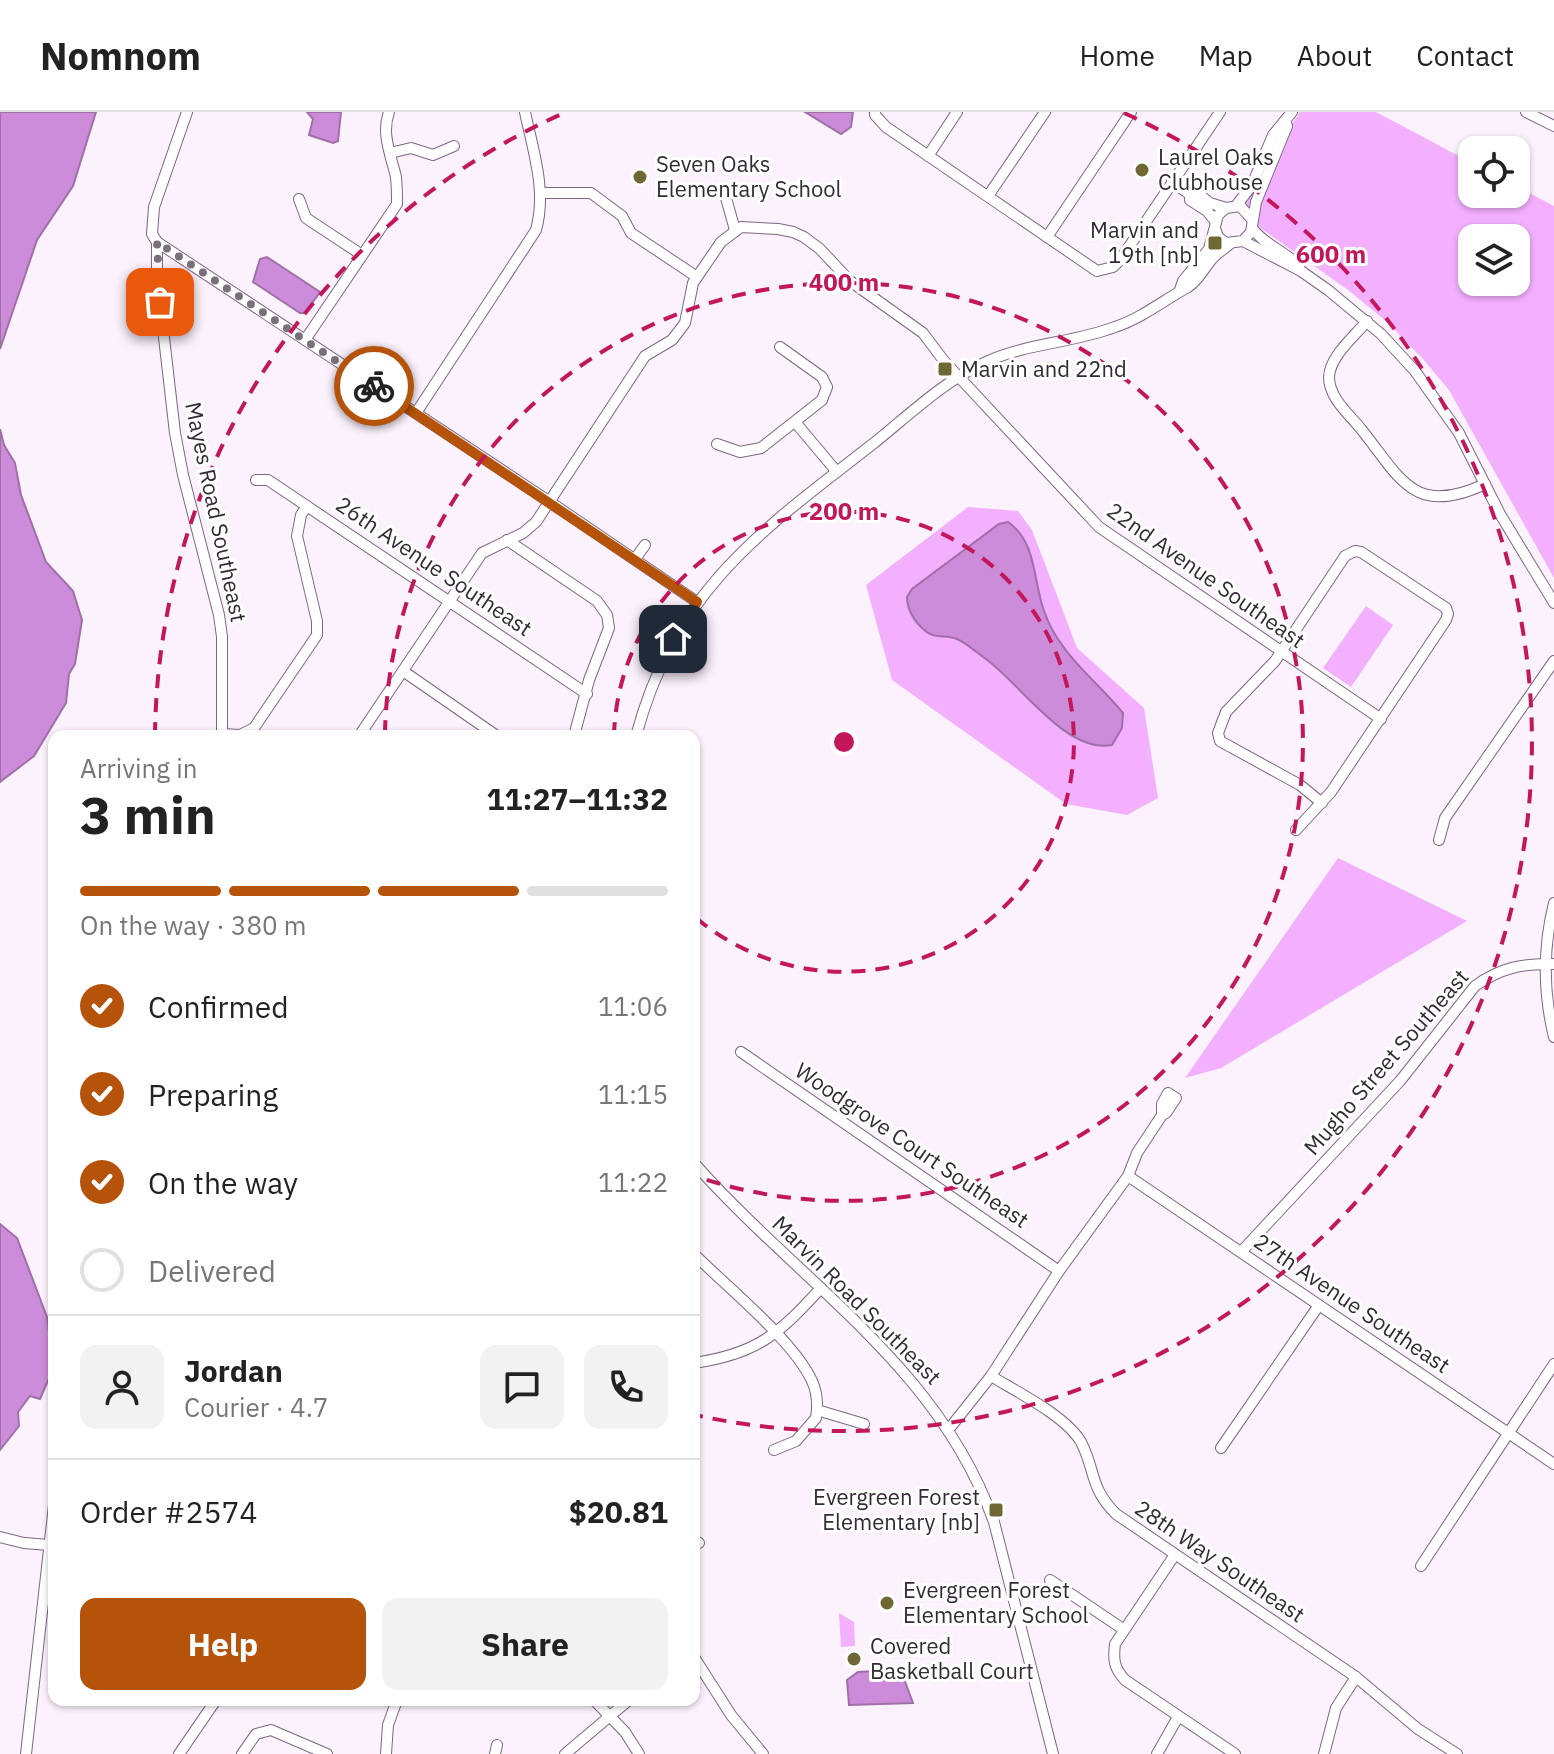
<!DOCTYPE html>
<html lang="en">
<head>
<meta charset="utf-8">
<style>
  :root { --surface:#fff; --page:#f2f2f2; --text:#222; --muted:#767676; --line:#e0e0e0; --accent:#b45309 }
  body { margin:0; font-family:"IBM Plex Sans",sans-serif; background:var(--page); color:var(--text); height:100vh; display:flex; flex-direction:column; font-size:30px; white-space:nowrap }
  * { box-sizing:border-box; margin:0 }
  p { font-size:26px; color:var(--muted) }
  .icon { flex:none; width:44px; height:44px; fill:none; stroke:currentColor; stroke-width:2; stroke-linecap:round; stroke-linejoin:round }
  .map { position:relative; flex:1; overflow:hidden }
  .drawer { position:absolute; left:48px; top:618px; width:652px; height:976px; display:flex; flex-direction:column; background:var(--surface); border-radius:16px; box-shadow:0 2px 6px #0004 }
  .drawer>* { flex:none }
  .controls { position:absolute; left:1458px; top:24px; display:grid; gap:16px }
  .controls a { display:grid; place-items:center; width:72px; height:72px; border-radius:16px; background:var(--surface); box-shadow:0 2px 6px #0004; font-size:40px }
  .pin { position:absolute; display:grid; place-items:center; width:68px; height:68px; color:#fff; margin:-34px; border-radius:16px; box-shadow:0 4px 12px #0006 }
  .courier { position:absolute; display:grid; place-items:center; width:80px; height:80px; margin:-40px; border:6px solid #b45309; border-radius:50%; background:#fff; color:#222; box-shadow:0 2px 10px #0007 }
  .head em { font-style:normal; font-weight:800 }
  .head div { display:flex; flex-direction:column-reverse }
  .head { display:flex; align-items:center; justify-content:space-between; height:136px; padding:0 32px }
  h1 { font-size:52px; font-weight:800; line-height:60px }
  .bar { display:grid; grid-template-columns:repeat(4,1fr); gap:12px 8px; align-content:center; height:96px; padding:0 32px }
  .bar i { height:10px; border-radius:6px; background:var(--line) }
  .bar .selected { background:var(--accent) }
  .bar p { grid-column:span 4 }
  .line { display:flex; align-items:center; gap:20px; padding:0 32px; border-top:2px solid var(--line) }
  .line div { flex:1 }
  .round { display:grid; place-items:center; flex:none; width:84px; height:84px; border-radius:16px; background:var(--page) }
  ol { padding:0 32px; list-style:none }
  li { display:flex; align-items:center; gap:24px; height:88px }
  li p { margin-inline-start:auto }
  li .icon { padding:8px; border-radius:50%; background:var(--accent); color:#fff; stroke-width:4 }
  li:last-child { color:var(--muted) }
  li i { width:44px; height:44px; border:4px solid var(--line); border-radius:50% }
  .cta { display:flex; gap:16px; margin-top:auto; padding:16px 32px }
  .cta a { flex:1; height:92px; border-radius:16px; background:var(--accent); color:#fff; font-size:32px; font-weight:800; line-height:92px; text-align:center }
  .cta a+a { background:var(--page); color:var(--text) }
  header { display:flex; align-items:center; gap:48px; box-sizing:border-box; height:112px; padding:0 40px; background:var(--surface); border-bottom:2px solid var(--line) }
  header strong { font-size:38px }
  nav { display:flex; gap:44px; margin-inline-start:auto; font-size:28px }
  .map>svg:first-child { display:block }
  .green { fill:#f3b0ff; fill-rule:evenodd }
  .water { fill:#cd8cd9; stroke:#9f6fa8; stroke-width:2 }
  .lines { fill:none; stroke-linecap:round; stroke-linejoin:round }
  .minor-casing { stroke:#7c6780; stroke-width:12 }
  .minor { stroke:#fff; stroke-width:10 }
  .done { stroke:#79707b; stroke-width:8; stroke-dasharray:0 14.4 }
  .route { stroke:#b45309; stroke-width:10 }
  .ring { fill:none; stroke:#c2185b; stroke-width:4; stroke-dasharray:14 10 }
  .poi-dot { fill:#6f6834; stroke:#fff; stroke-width:3 }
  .labels { text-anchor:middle; stroke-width:6; stroke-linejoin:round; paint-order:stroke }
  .poi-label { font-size:22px; fill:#332a35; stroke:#fff; text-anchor:start }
  .street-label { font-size:22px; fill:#332a35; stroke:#fff }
  .centre { fill:#c2185b; stroke:#fff; stroke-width:4 }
  .ring-label { font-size:24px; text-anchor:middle; font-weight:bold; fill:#c2185b; stroke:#fff; stroke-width:6; stroke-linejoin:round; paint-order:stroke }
</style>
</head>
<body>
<header>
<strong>Nomnom</strong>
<nav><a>Home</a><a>Map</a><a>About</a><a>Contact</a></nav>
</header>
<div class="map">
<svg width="1554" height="1642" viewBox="0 0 1554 1642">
  <rect width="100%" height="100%" fill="#fcf2fd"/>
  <g class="green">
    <path d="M1300 0H1376L1472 51V82H1516V74L1554 94V466L1449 278 1422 246 1386 209 1348 178 1235 98ZM1472 126H1516V170H1472Z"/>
    <polygon points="968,395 1018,399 1032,418 1077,536 1144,596 1158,686 1127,703 1066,692 892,568 866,473"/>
    <polygon points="1366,494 1393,513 1351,575 1323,556"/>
    <polygon points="1338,746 1467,809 1221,956 1185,966"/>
    <polygon points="839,1501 854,1510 855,1534 841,1535"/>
  </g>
  <g class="water">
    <polygon points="0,0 96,0 73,74 37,128 0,237"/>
    <polygon points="307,0 341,0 338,29 333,31 309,23 313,7"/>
    <polygon points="805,0 853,0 851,15 841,22"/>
    <polygon points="267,145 320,180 305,201 300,201 253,170 260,147"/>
    <polygon points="0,317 4,333 15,351 21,383 46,450 73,479 82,508 75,552 69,562 66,591 34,644 0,670"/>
    <path d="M1008 410C1037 430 1033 469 1044 499 1059 542 1095 567 1123 601L1122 616 1112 633C1065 642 1019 569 983 545 975 539 966 531 957 527 944 522 934 528 923 517 914 509 907 497 907 485L912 477 999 412Z"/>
    <polygon points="0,1112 17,1126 47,1205 54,1255 40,1287 30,1284 18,1300 19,1314 0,1338"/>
    <polygon points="876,1559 904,1567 913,1591 849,1593 847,1568 858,1560"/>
  </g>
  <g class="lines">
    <defs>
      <g id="minor">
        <polyline points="187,0 154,95 152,122 157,130 157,165 175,321 183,363 219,503 222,525 222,624"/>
        <polyline points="875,0 875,3 886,15 1097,159 1113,155 1120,148 1220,0"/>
        <polyline points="1526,0 1554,14"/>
        <polyline points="390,41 411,36 433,43 454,34"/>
        <polyline points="928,44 957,0"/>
        <polyline points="1172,70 1191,83 1190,88 1207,99 1216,110"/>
        <polyline points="541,81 591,81 622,104 631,121 697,165"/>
        <polyline points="1191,83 1197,81 1210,91 1226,96"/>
        <polyline points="988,84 1045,0"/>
        <polyline points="726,86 735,118"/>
        <polyline points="299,87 306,106 362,143"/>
        <polyline points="1236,94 1252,73 1273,23 1292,0"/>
        <polyline points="1215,116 1218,125 1226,131 1243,129 1251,120 1256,90 1287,14 1285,9"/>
        <path d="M1252 116C1265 135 1292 141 1301 159"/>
        <polyline points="1047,125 1131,0"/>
        <polyline points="1243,129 1301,159 1328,178 1381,222 1415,259 1459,321 1500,402 1554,491"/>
        <polyline points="157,130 550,390 697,490"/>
        <polyline points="1180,178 1183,169 1209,137 1218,103 1226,96 1240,94 1251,106"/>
        <path d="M1367 209C1354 225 1330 244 1329 265 1329 286 1349 302 1361 317 1400 365 1413 406 1485 372"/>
        <path d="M305 228 397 92C397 83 397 74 396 65 391 43 381 22 389 0"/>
        <path d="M416 301 536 118C547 79 533 39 525 0"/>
        <polyline points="795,310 837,360"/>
        <polyline points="717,332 740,340 761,336 822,288 827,275 822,265 780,235"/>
        <polyline points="256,368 268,368 587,582"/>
        <polyline points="507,428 597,489 607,503 609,516 589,568 574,624"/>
        <polyline points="635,447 645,433"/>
        <polyline points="403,559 497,624"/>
        <polyline points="222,622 240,623 254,616 317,523 317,509 297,424 301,403 307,394"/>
        <polyline points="359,624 482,441 523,421 536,410 645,244 672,228 685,211 693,171 721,130 741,115 778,117 793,120 804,125 820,137 850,169 923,221 944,249 1099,415 1381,607"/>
        <path d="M636 624C676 476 760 420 874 331 909 303 945 268 986 250 1027 231 1073 231 1115 215 1142 206 1164 188 1188 175 1198 169 1204 156 1212 147 1217 141 1224 137 1230 132"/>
        <polyline points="1296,718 1331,680 1446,508 1448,502 1446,496 1361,440 1355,439 1345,444 1275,549 1226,600 1218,621 1220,629 1300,673 1322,691"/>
        <polyline points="1439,728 1445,706 1554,549"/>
        <path d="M1554 791C1543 835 1543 880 1554 925"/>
        <polyline points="741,940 1059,1159"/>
        <polygon points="1168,981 1176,986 1166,1001 1162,1003 1162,992"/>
        <path d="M694 1051C800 1171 938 1253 994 1410L1053 1642"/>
        <polyline points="1128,1064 1554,1352"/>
        <path d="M1241 1140 1400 969 1475 874C1500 856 1523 851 1554 852"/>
        <path d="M694 1142C727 1175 793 1228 812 1269 817 1280 818 1294 816 1306L796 1329 774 1338"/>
        <path d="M694 1251C757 1242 779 1222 821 1176"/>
        <path d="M991 1264C1017 1280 1066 1304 1081 1330 1096 1359 1089 1375 1116 1402L1356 1565 1418 1617 1457 1642"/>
        <polyline points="817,1298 864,1312"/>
        <polyline points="949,1317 991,1264 1059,1159 1128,1064 1137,1041 1162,1003"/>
        <polyline points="1221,1336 1319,1193"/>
        <polyline points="0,1425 24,1431 49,1433"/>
        <polyline points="694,1428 699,1431"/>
        <path d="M1174 1444 1115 1532C1113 1548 1114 1556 1125 1568L1235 1642"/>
        <polyline points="1421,1454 1554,1252"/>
        <polyline points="1050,1468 1123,1517"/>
        <polyline points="694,1545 731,1603 763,1642"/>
        <polyline points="594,1588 625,1620 639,1642"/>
        <polyline points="26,1642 54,1393"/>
        <polyline points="179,1642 216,1588"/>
        <polyline points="242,1642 256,1622 271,1618 327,1642"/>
        <polyline points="386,1642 388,1613 397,1588"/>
        <polyline points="495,1642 497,1633"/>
        <polyline points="565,1642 629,1588"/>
        <polyline points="1157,1642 1178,1605"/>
        <polyline points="1324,1642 1336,1596 1356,1565"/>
      </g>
    </defs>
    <use href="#minor" class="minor-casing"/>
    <use href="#minor" class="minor"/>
  </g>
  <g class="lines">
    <polyline class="done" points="160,190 157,130 374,274"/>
    <polyline class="route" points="374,274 697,490 673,527"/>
  </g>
  <g class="ring">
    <path d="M614 624A230 230 0 1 1 695 805"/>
    <path d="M385 622A459 459 0 1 1 695 1064"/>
    <path d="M155 624A689 689 0 0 1 564 1M1124 1A689 689 0 0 1 695 1303"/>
  </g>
  <g class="poi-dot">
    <circle cx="1142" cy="58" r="8"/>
    <circle cx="640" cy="65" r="8"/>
    <rect x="1207" y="123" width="16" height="16" rx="4"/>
    <rect x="937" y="249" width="16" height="16" rx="4"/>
    <rect x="988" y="1390" width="16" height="16" rx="4"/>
    <circle cx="887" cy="1491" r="8"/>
    <circle cx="854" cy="1547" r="8"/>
  </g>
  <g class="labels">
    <g class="poi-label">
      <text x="1158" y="53">Laurel Oaks<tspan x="1158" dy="25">Clubhouse</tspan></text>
      <text x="656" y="60">Seven Oaks<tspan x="656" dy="25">Elementary School</tspan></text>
      <text x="1199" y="126" text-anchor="end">Marvin and<tspan x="1199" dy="25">19th [nb]</tspan></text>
      <text x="961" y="265">Marvin and 22nd</text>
      <text x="980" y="1393" text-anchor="end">Evergreen Forest<tspan x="980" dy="25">Elementary [nb]</tspan></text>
      <text x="903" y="1486">Evergreen Forest<tspan x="903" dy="25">Elementary School</tspan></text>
      <text x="870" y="1542">Covered<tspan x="870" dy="25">Basketball Court</tspan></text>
    </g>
    <g class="street-label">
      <text transform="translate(216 400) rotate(78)" y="8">Mayes Road Southeast</text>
      <text transform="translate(434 454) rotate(34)" y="8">26th Avenue Southeast</text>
      <text transform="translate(1206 463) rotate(35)" y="8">22nd Avenue Southeast</text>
      <text transform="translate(1386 950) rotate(-49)" y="8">Mugho Street Southeast</text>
      <text transform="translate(912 1033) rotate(34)" y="8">Woodgrove Court Southeast</text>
      <text transform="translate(857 1188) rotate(45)" y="8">Marvin Road Southeast</text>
      <text transform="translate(1352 1191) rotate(34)" y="8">27th Avenue Southeast</text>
      <text transform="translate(1220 1449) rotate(34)" y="8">28th Way Southeast</text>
    </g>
  </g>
  <circle cx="844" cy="630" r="12" class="centre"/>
  <g class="ring-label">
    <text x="1331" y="151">600 m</text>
    <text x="844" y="179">400 m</text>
    <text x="844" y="408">200 m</text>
  </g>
</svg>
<div class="controls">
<a><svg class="icon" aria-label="locate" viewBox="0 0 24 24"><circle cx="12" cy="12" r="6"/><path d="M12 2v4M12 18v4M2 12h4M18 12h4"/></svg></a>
<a><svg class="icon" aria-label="layers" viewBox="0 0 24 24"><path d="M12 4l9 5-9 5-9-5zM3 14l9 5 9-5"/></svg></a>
</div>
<div class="pin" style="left:160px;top:190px;background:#ea580c"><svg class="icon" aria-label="bag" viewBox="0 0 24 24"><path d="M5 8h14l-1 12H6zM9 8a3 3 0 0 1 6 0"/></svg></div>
<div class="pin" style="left:673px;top:527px;background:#1f2937"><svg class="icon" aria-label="home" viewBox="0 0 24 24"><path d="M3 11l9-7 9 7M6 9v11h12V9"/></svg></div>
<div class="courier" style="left:374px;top:274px"><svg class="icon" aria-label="bike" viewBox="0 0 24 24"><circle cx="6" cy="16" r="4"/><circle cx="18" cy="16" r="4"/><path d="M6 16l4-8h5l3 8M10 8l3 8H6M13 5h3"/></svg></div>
<section class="drawer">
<div class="head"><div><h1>3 min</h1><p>Arriving in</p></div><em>11:27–11:32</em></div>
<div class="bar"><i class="selected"></i><i class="selected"></i><i class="selected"></i><i></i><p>On the way · 380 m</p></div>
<ol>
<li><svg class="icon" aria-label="check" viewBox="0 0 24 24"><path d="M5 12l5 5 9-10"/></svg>Confirmed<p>11:06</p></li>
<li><svg class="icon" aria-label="check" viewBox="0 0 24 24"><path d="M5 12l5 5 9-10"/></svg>Preparing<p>11:15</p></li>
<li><svg class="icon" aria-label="check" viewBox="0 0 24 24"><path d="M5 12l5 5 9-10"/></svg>On the way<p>11:22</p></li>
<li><i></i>Delivered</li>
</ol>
<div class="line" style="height:144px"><a class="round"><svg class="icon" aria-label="person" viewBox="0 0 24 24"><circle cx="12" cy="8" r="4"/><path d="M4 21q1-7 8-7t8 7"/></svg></a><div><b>Jordan</b><p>Courier · 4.7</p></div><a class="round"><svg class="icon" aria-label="chat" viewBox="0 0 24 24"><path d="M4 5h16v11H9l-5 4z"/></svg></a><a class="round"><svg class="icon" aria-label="phone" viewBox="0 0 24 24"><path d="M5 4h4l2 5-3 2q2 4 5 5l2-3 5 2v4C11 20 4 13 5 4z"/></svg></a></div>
<div class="line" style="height:104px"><div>Order #2574</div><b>$20.81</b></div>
<div class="cta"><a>Help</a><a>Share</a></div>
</section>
</div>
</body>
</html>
